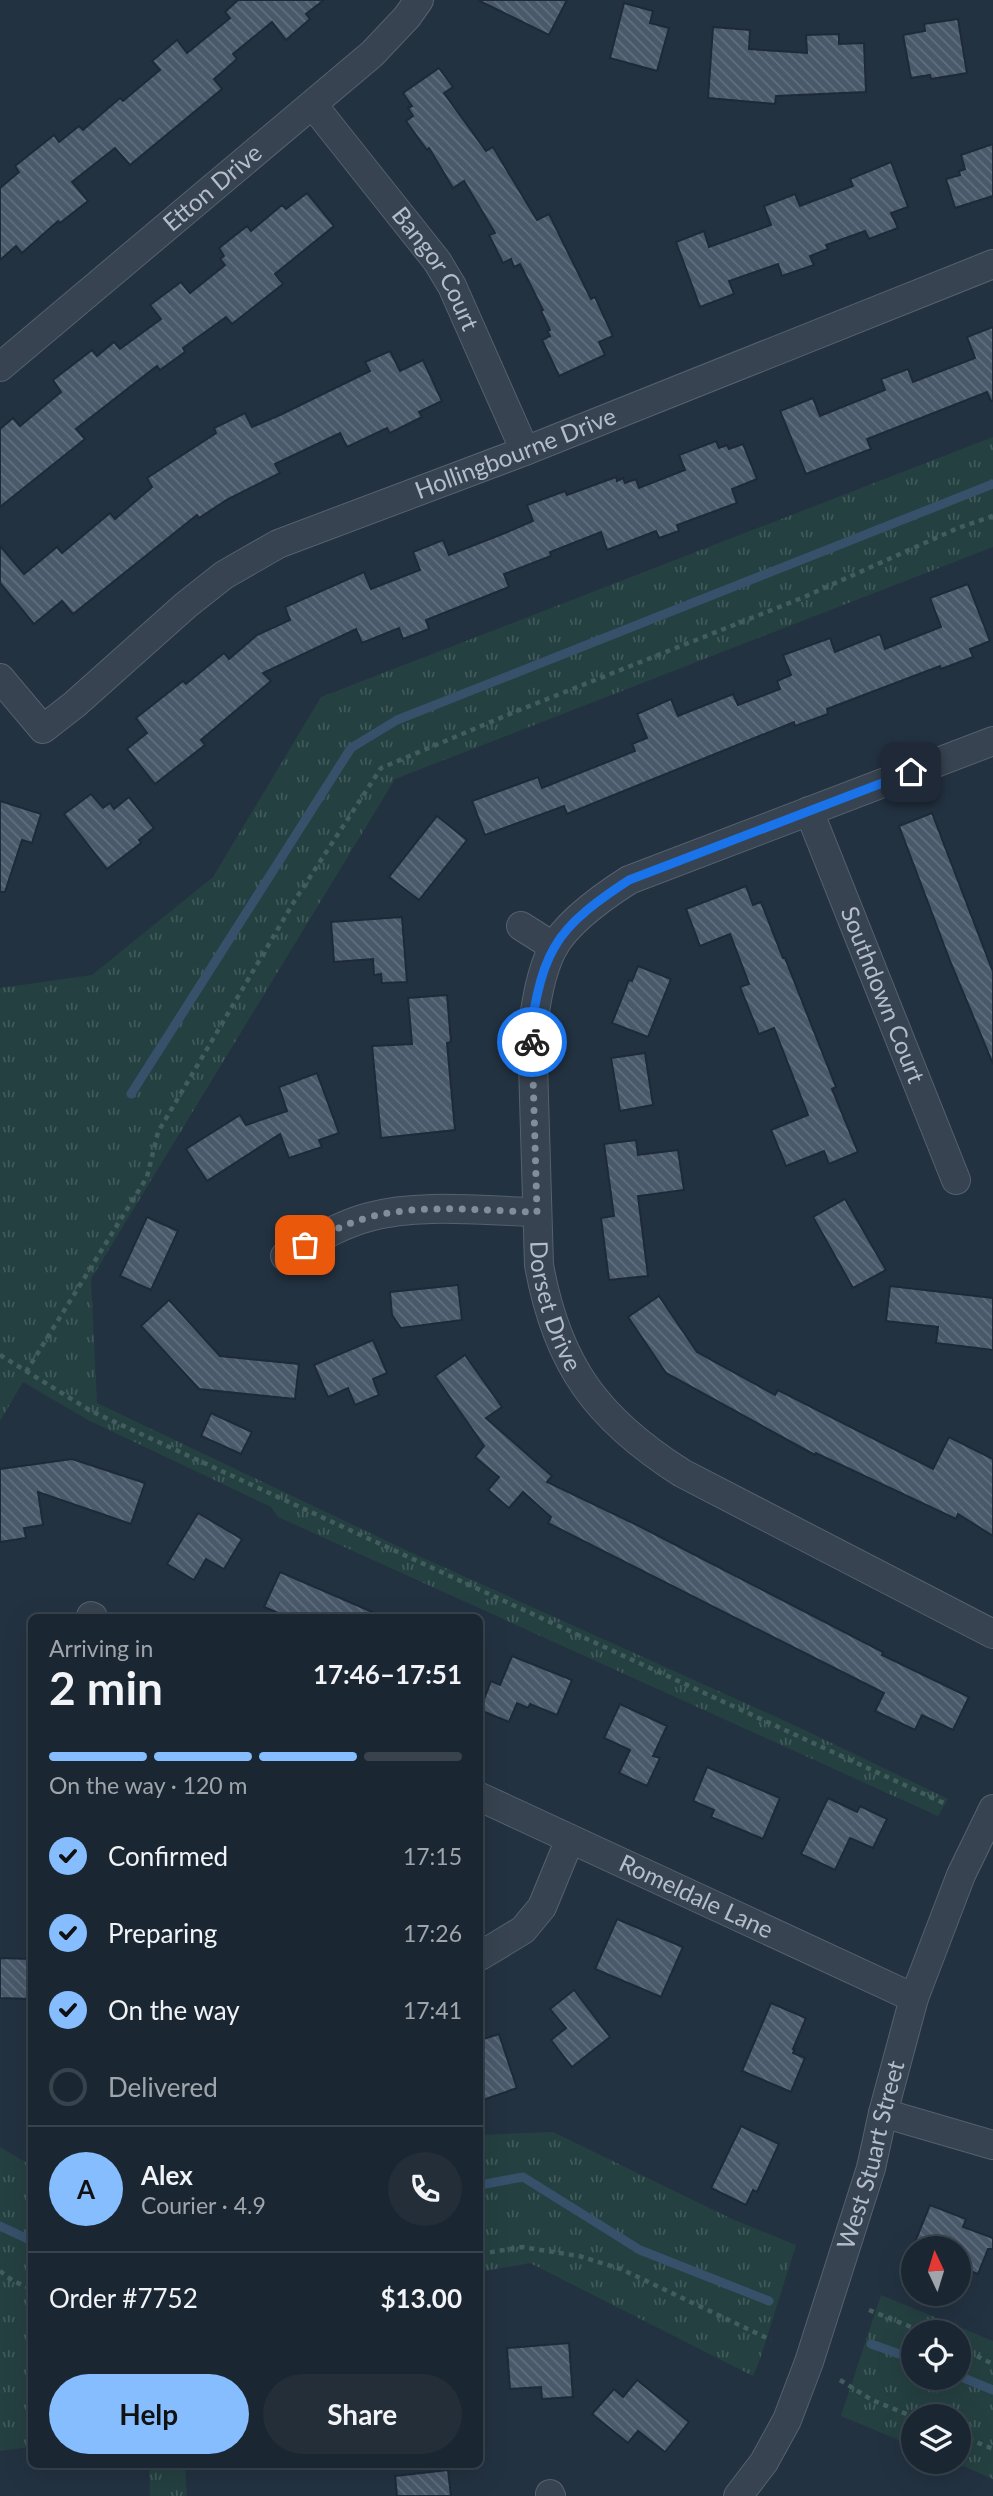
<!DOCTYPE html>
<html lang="en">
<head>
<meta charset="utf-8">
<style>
  :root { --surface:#1a2631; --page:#232e39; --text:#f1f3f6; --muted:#9fa5ab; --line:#38434d; --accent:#85bdff }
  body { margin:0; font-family:Lato,sans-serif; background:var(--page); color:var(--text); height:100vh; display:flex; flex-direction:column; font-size:26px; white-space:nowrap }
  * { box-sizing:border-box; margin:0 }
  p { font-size:23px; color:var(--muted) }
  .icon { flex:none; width:38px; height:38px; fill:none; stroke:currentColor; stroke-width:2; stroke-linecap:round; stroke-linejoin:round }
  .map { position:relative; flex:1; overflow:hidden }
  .side { position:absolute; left:28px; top:1614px; width:455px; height:854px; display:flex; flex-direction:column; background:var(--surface); border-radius:10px; box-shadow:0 7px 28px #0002,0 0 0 2px var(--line) }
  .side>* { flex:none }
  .needle { width:46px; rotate:356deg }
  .tools { position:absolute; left:901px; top:2236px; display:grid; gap:14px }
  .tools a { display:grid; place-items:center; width:70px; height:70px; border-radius:50%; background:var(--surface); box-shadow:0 7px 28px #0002,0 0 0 2px var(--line); font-size:35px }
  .pin { position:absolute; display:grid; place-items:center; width:60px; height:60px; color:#fff; margin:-30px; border-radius:14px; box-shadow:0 4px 10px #0006 }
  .courier { position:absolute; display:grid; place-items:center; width:70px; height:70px; margin:-35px; border:5px solid #1a73e8; border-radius:50%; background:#fff; color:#222; box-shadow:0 2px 9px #0007 }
  .overview em { font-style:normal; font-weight:700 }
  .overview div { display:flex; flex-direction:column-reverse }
  .overview { display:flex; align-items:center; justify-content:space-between; height:119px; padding:0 21px }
  h1 { font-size:46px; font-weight:700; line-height:52px }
  .bar { display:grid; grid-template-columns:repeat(4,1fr); gap:10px 7px; align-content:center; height:84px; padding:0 21px }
  .bar i { height:9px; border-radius:5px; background:var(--line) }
  .bar .selected { background:var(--accent) }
  .bar p { grid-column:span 4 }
  .line { display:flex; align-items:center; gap:18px; padding:0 21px; border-top:2px solid var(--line) }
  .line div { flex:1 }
  .round { display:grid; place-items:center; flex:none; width:74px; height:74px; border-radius:37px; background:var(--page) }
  ol { padding:0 21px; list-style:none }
  li { display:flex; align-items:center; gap:21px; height:77px }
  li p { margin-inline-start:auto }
  li .icon { padding:7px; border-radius:50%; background:var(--accent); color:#111; stroke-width:4 }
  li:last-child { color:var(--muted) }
  li i { width:38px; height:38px; border:4px solid var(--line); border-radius:50% }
  .primary-button { display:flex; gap:14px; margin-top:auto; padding:14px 21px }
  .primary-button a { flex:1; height:80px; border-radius:42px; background:var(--accent); color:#111; font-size:28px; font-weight:700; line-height:80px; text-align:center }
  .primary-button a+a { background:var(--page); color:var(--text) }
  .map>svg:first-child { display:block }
  .grass { fill:url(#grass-tufts); fill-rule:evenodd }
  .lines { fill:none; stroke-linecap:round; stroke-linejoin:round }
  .stream { stroke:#37516b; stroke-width:9 }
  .building { fill:url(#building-back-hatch); stroke:#1e2a37; stroke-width:2 }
  .minor-casing { stroke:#55616e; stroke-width:30 }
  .path { stroke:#435d5e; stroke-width:4.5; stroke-dasharray:5 5; stroke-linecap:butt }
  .minor { stroke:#374350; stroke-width:28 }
  .done { stroke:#818d9b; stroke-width:7; stroke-dasharray:0 12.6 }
  .route { stroke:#1a73e8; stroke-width:9 }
  .labels { text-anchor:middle; stroke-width:5; stroke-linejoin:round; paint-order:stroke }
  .street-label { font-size:24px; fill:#b4becb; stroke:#1c2835 }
</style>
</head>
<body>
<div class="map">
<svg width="993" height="2496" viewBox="0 0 993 2496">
  <defs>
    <pattern id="grass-tufts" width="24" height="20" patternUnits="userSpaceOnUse" patternTransform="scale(1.75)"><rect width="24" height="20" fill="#254041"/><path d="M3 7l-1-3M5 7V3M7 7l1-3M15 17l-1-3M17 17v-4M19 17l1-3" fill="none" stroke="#425a5b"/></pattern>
    <pattern id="building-back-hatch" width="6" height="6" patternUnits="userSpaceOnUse" patternTransform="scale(1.75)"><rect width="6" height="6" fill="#49596a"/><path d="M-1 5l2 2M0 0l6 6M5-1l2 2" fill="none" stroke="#616f7e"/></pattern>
  </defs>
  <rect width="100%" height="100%" fill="#233241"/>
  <g class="grass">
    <polygon points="993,437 993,547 395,779 91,1279 97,1403 410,1552 794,1725 948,1799 938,1816 278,1517 271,1507 88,1420 23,1382 0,1421 0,988 92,975 213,877 321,697"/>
    <polygon points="553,2132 732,2219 796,2245 760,2359 753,2376 530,2263 480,2272 480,2135"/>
    <polygon points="0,2147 32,2166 31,2447 0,2451"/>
    <path d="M881 2295 993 2341V2479L954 2462H959V2417H914L913 2446 841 2416ZM914 2333H959V2378H914Z"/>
    <polygon points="149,2464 185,2464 187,2496 150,2496"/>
  </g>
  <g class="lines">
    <g class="stream">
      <polyline points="131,1094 351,748 397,720 993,484"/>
      <polyline points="480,2185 523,2177 640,2250 769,2301"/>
      <polyline points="0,2226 32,2241"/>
      <polyline points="871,2344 914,2359"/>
      <polyline points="959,2376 993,2390"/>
    </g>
  </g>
  <g class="building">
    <polygon points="238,0 324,0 306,14 310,19 286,40 272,22 233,54 237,59 214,79 222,89 130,165 115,148 72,182 88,201 60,223 58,221 22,253 16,246 0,260 0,188 19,172 15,166 54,135 59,142 79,126 83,130 120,98 123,101 160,70 152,61 177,40 187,53 230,18 225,12"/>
    <polygon points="478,0 567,0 549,35"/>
    <polygon points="624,3 653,11 650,23 669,28 657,71 610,58"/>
    <polygon points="958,19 967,73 931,79 930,75 911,78 903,35 925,31 924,24"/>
    <polygon points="713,27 750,30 749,49 807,53 806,35 839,34 839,44 864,43 866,92 776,96 775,104 708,98"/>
    <polygon points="439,68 453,87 444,93 486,151 493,147 537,220 549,214 591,299 595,297 613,336 599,342 605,355 559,376 542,340 550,336 547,331 550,330 541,311 543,310 520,264 514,267 511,259 503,263 489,235 495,233 464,181 453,188 429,148 427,150 406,121 413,116 408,108 412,106 403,93"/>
    <polygon points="993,144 993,196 955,208 946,179 960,175 959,171 965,169 961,155"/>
    <polygon points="891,162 908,207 891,213 898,228 869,239 865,231 826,245 828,249 810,256 814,265 782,276 778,264 729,281 734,294 700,307 676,242 704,231 709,247 771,225 764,206 795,194 800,206 853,186 850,179"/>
    <polygon points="307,193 334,226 275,274 283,284 232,324 226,317 183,348 185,352 160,370 157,366 76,429 85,439 0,507 0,429 13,418 20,426 61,392 53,380 92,350 97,356 114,342 120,349 161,319 150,305 181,282 190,293 225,265 220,259 224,256 219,248 247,226 251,231 282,205 286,209"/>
    <polygon points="993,327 993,401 991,401 987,392 867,439 871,449 806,474 780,411 813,398 820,416 885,390 881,379 908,369 913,382 975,358 967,337"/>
    <polygon points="390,351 400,371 423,360 442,401 419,412 422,417 390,433 387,428 347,447 340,433 275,464 280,473 228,499 199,518 197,515 73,614 62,601 34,624 0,583 0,546 24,574 57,547 62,553 110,513 115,519 152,487 147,478 216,433 214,428 245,413 252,427 280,415 370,371 365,362"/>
    <polygon points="716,441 719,448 727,445 729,449 743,444 757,479 732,489 737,503 677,525 679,531 659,538 656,531 607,550 601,532 550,552 551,556 504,574 509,587 426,620 429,629 403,639 399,628 362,643 356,629 263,673 271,681 201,740 205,745 155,784 127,749 147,733 136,718 183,681 186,684 224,653 229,659 257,635 290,620 285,607 364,572 371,589 420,570 413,552 443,540 449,555 505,533 533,521 527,505 565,491 567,495 616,477 617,481 623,478 625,483 636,479 639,488 685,470 679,455"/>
    <polygon points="968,584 990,641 970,649 973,657 941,669 940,666 827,709 828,714 795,726 794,722 567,814 564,806 485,835 472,801 538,777 542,788 635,751 632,744 647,738 637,714 671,699 678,716 733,694 738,705 780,689 777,681 791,675 783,655 830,638 835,652 880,634 885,649 941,627 930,598"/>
    <polygon points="91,794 103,808 110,803 114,809 129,797 154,828 139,840 141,843 107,869 64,814"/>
    <polygon points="0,801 41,814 32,843 22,840 5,892 0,892"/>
    <polygon points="932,813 993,972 993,1064 950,961 899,826"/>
    <polygon points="437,816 467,840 419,900 389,877"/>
    <polygon points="746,886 753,905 761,902 783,958 785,958 836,1087 832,1089 858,1152 829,1164 824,1151 786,1166 771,1130 808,1115 774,1028 759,1034 740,987 749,984 730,934 700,946 686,909"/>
    <polygon points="402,917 407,982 382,983 381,974 374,975 373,959 334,962 331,922"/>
    <polygon points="638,966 671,979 648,1037 612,1023 629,980 632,981"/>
    <polygon points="447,995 451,1042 447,1043 455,1130 381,1138 372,1046 412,1044 408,998"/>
    <polygon points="645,1053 653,1105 620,1111 611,1058"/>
    <polygon points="317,1073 339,1133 319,1140 322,1147 289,1158 280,1134 207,1181 186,1149 240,1115 246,1125 287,1111 279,1087"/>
    <polygon points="636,1140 638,1155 678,1150 684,1190 638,1196 648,1276 609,1280 601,1218 614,1216 604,1144"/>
    <polygon points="845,1199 886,1270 853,1288 813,1217"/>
    <polygon points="147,1217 178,1231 151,1290 120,1276"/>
    <polygon points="458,1285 462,1320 401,1328 392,1315 390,1292"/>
    <polygon points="890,1286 993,1298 993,1350 936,1343 938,1327 886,1321"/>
    <polygon points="659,1296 697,1352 775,1395 778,1390 933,1469 949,1437 993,1459 993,1536 958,1514 956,1519 816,1453 815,1455 666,1373 628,1317"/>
    <polygon points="169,1300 220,1356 299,1364 295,1399 199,1389 141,1326"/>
    <polygon points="373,1340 387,1373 373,1379 379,1395 355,1405 348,1388 328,1397 314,1365"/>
    <polygon points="465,1355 502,1407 486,1418 552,1476 547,1482 641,1527 883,1652 882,1655 969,1697 953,1730 922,1715 915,1730 875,1711 884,1693 548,1523 551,1517 523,1492 509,1508 488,1490 499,1477 475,1457 484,1446 435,1376"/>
    <polygon points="211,1413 252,1432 241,1454 201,1436"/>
    <polygon points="72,1459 145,1483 131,1524 38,1492 43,1525 24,1528 26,1538 0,1542 0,1469"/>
    <polygon points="198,1513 242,1539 224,1569 206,1559 194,1580 167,1564"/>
    <polygon points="280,1572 384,1617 288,1617 264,1607"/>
    <polygon points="512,1656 572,1680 557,1715 530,1704 528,1708 517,1703 509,1722 480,1710 491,1681 500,1685"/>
    <polygon points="620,1704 667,1726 653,1756 660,1758 647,1786 619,1773 630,1750 604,1738"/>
    <polygon points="707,1767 780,1798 763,1839 711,1817 714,1810 693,1801"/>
    <polygon points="828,1798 857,1812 860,1806 887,1819 873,1848 850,1838 835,1870 801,1854"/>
    <polygon points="617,1919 683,1947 661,1997 595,1969"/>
    <polygon points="0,1958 32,1959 32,1999 0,1998"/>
    <polygon points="574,1990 610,2037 572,2067 551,2040 566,2028 550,2009"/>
    <polygon points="771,2003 806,2018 793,2049 795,2049 793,2053 805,2058 791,2092 742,2071"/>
    <polygon points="499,2034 517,2088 480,2101 480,2040"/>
    <polygon points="741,2126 779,2144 757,2192 753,2190 746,2205 711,2188"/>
    <polygon points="930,2205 966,2219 963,2227 993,2238 993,2249 988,2249 978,2274 959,2267 959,2249 912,2249"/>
    <polygon points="569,2343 573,2397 542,2399 541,2387 510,2389 507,2348"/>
    <polygon points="637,2380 689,2422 665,2452 638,2431 628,2443 592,2414 614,2389 623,2397"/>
    <polygon points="448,2470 451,2496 397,2496 395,2476"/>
  </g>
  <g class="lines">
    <defs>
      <g id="minor">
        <path id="s1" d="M313 105 437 261 452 286 525 451"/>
        <path id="s2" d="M0 367 372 54 407 17 419 0"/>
        <path id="s3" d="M0 678 43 729 75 704 186 605 224 575 278 544 525 451 993 264"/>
        <path id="s4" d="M993 741 629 880C604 896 568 921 553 948 540 973 536 1004 532 1031L539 1265C557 1365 597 1419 682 1473L993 1634"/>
        <path id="s5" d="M809 811 956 1180"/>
        <polyline points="521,926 554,947"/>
        <path d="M285 1256C312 1242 339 1225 369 1217 420 1203 484 1211 537 1212"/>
        <polyline points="91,1616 93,1617"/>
        <path id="s6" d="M480 1797 914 1998"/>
        <polyline points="480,1956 523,1930 542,1907 570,1839"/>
        <polyline points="883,2113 993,2145"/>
        <polyline points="550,2494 551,2496"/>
        <path id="s7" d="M738 2496 764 2462 787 2420 809 2362 871 2168 883 2113 914 1998 961 1875 993 1809"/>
      </g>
    </defs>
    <use href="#minor" class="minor-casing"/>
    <g class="path">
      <polyline points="0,1355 91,1411 948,1805"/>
      <polyline points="26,1372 147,1177 158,1132 295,900 381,768 517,711 802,598 958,528 993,516"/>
      <polyline points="480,2254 522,2247 579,2256 621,2269 771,2340"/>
      <polyline points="0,2271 13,2281 32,2289"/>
      <polyline points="869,2310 926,2333"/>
      <polyline points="959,2347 993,2364"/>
      <polyline points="840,2380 872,2400 914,2417"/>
      <polyline points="959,2435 993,2449"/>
    </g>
    <use href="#minor" class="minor"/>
  </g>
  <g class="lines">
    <path class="done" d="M305 1245C325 1234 347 1223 370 1217 423 1203 483 1211 537 1212L532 1042"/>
    <path class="route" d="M532 1042C531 1015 540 972 554 948 569 920 603 897 629 880L911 772"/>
  </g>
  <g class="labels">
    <g class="street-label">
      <text dy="8" stroke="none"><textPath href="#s2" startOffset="278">Etton Drive</textPath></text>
      <text dy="8" stroke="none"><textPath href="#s1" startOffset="205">Bangor Court</textPath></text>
      <text dy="8" stroke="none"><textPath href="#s3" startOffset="621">Hollingbourne Drive</textPath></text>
      <text dy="8" stroke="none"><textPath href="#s5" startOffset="198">Southdown Court</textPath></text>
      <text dy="8" stroke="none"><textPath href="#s4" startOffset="856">Dorset Drive</textPath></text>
      <text dy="8" stroke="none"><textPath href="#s6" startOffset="238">Romeldale Lane</textPath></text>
      <text dy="8" stroke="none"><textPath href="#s7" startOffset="369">West Stuart Street</textPath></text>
    </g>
  </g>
</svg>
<div class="tools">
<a><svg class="needle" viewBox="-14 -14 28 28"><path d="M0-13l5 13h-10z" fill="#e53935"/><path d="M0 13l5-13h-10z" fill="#9fa5ab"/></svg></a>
<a><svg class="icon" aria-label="locate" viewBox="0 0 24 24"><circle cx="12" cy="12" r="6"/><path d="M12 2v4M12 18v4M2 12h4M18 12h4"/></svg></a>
<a><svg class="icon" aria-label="layers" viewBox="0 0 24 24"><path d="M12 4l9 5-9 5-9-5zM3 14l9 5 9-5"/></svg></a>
</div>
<div class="pin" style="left:305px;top:1245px;background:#ea580c"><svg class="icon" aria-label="bag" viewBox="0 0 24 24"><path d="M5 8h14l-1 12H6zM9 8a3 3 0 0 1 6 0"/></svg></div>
<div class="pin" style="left:911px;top:772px;background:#1f2937"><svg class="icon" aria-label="home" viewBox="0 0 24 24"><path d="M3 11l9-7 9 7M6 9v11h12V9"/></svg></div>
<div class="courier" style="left:532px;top:1042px"><svg class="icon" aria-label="bike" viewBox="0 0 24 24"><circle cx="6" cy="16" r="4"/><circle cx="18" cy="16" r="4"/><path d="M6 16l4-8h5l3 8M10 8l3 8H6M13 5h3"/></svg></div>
<section class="side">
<div class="overview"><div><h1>2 min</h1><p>Arriving in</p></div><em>17:46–17:51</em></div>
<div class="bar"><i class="selected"></i><i class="selected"></i><i class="selected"></i><i></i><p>On the way · 120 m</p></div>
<ol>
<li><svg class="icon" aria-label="check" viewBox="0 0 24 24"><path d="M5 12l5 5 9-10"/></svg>Confirmed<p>17:15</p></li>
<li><svg class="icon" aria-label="check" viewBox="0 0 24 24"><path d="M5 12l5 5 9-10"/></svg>Preparing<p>17:26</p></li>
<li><svg class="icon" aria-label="check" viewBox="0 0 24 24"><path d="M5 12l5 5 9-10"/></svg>On the way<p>17:41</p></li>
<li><i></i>Delivered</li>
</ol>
<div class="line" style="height:126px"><b class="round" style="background:var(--accent);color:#111">A</b><div><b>Alex</b><p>Courier · 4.9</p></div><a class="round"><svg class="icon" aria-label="phone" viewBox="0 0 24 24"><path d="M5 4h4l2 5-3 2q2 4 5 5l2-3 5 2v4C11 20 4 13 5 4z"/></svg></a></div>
<div class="line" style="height:91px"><div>Order #7752</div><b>$13.00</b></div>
<div class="primary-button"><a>Help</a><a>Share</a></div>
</section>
</div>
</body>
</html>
